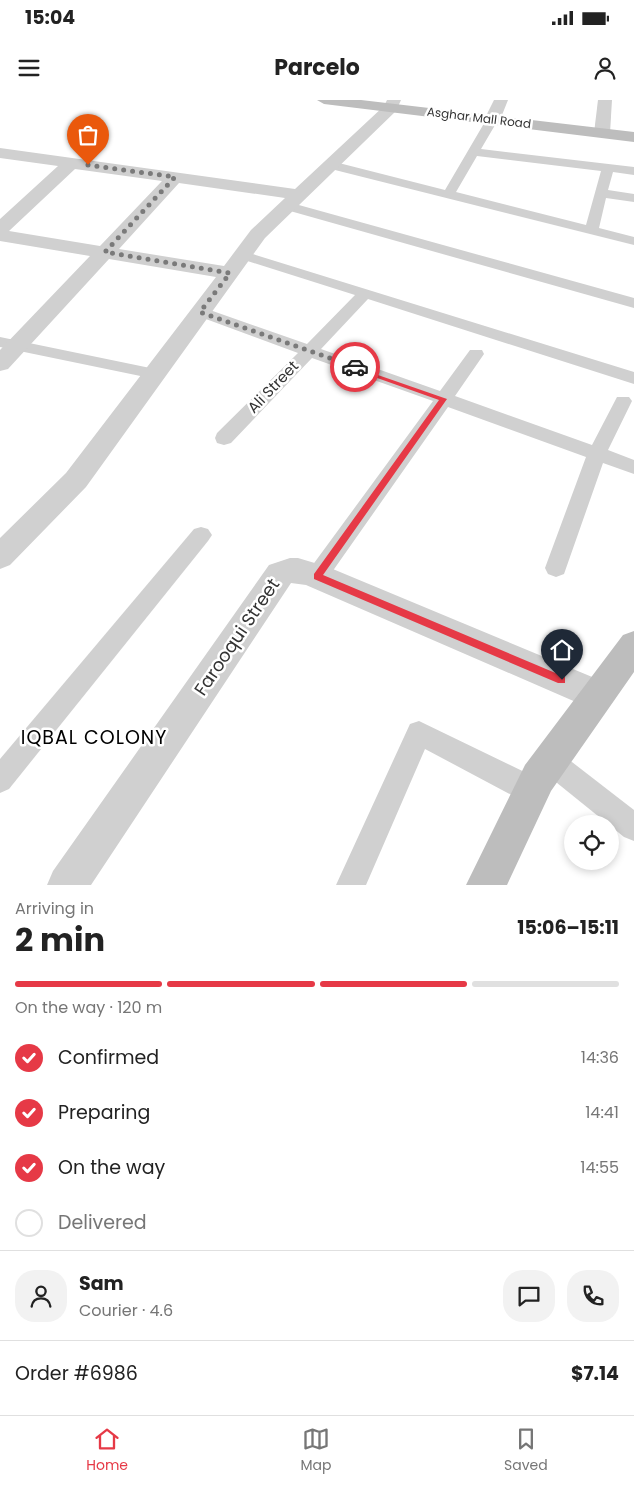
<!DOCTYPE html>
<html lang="en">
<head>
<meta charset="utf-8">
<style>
  :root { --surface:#fff; --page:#f2f2f2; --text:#222; --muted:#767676; --line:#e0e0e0; --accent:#e63946 }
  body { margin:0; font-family:Poppins,sans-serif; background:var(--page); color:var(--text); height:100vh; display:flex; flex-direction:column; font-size:19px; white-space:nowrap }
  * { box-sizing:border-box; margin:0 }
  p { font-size:16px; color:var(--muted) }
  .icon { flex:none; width:28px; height:28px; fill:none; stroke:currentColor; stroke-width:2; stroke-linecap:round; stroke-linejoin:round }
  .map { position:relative; height:785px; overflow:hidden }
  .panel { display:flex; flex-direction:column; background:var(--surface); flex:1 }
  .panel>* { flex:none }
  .buttons { position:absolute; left:564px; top:715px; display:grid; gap:10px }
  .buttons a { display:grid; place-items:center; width:55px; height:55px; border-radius:50%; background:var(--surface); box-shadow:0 2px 8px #0003; font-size:25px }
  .pin { position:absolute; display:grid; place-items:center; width:42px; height:42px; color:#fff; margin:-51px -21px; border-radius:50% 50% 50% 0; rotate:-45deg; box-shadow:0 0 5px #0007 }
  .pin .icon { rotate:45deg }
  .courier { position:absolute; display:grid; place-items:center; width:50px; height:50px; margin:-25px; border:4px solid #e63946; border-radius:50%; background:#fff; color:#222; box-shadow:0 1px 6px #0007 }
  .head em { font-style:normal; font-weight:700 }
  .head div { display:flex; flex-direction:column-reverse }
  .head { display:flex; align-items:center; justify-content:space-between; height:85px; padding:0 15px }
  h1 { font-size:32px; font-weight:700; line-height:38px }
  .bar { display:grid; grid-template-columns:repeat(4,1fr); gap:8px 5px; align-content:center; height:60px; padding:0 15px }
  .bar i { height:6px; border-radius:4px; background:var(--line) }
  .bar .current { background:var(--accent) }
  .bar p { grid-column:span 4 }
  .line { display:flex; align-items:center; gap:12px; padding:0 15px; border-top:1px solid var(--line) }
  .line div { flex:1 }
  .round { display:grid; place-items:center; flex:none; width:52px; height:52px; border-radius:20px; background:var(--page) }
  ol { padding:0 15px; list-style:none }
  li { display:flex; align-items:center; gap:15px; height:55px }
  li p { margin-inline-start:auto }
  li .icon { padding:5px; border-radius:50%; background:var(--accent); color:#fff; stroke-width:4 }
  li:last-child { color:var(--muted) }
  li i { width:28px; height:28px; border:2px solid var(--line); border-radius:50% }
  .status { display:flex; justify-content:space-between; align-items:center; height:35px; padding:0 25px; background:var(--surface); direction:ltr }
  .status svg { height:14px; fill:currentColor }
  header { display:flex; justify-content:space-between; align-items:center; height:65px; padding:0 15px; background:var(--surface); font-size:22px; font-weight:700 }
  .tabs { display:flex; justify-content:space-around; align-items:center; height:70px; border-top:1px solid var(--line); background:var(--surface); font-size:14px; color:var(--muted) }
  .tabs a { display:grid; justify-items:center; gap:2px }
  .tabs .current { color:var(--accent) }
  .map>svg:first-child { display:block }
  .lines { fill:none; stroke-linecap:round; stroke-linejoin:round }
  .lane { fill:#d0d0d0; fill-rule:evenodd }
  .street { fill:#d0d0d0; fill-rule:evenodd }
  .secondary { fill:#bdbdbd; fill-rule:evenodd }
  .route { fill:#e63946 }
  .done { stroke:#7a7a7a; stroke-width:5; stroke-dasharray:0 9 }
  .labels { text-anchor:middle; stroke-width:5; stroke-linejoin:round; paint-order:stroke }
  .far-street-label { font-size:12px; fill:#333; stroke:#fff }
  .street-label { font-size:15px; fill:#333; stroke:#fff }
  .near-street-label { font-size:18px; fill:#333; stroke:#fff }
  .near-neighbourhood-label { font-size:19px; letter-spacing:1px; fill:#000; stroke:#fff }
</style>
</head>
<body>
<div class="status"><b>15:04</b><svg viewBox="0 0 49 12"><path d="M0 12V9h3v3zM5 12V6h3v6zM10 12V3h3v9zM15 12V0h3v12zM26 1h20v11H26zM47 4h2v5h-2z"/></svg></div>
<header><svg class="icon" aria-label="menu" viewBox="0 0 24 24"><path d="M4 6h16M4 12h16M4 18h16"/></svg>Parcelo<svg class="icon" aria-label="person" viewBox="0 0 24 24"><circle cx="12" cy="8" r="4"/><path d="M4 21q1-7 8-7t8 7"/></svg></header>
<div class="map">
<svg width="634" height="785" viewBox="0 0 634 785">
  <rect width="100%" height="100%" fill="#fff"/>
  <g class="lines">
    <g class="lane">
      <path d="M492 17 498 20 481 49 634 67V75L613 72 608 90 634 94V102L606 98 599 128 634 137V145L327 68 325 65 331 61 445 90 486 20ZM477 56 601 71 586 125 456 92Z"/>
      <polygon points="288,102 634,198 634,208 283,109 281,106 283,103"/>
      <polygon points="243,151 634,272 634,284 368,199 321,249 440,291 470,250 482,250 484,254 455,296 592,345 617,297 629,297 632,301 608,350 634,360 634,374 603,363 564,474 556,477 548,474 545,468 586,357 448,307 325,482 317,485 309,482 306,476 309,470 433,301 312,258 231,343 224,345 217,343 215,338 217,333 298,253 195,215 193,212 195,209 207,209 307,244 355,195 238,158 236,155"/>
      <polygon points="0,237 155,269 161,270 164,274 161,278 155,279 0,247"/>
      <polygon points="201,427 208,429 212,435 208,441 9,689 0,693 0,659 194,429"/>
      <polygon points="419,621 541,680 545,690 541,700 531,704 521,700 425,649 366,785 336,785 410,624"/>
      <polygon points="550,648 559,652 634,710 634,741 624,737 541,670 537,661 541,652"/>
    </g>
    <g class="street">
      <path d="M387 0H401L396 11 265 138 86 387 10 465 0 469V438L66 373 216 177 109 159 8 269 0 271V250L90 156 0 141V119L58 66 0 58V48L295 89 384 6ZM75 69 162 81 100 146 9 131ZM179 83 285 98 251 130 224 166 119 149Z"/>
      <polygon points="494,0 508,0 500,20 492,25 484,20"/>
      <polygon points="598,0 612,0 610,33 602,38 594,33"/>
      <polygon points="298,458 328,467 609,584 614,595 609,606 597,611 585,606 306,485 291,483 91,785 47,785 53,771 269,465 290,458"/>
    </g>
    <g class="secondary">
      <polygon points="317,0 361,0 634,32 634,42 324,4"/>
      <polygon points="634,531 634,572 551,691 507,785 466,785 525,665 623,535"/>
    </g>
  </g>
  <polygon class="route" points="352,266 447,299 323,475 565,577 565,583 558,583 314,479 314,474 439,300 352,269"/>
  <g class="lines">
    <polyline class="done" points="88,65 175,77 105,152 230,173 200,212 355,267"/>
  </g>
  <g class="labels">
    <g class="far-street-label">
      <text transform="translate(479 18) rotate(7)" y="4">Asghar Mall Road</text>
    </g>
    <g class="street-label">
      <text transform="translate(273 287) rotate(-46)" y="5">Ali Street</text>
    </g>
    <g class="near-street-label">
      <text transform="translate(237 537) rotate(-56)" y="6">Farooqui Street</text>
    </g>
    <g class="near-neighbourhood-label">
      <text x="94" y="644">IQBAL COLONY</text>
    </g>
  </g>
</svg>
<div class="buttons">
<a><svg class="icon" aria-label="locate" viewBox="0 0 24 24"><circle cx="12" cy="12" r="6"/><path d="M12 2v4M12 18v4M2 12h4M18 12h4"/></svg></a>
</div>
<div class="pin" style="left:88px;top:65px;background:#ea580c"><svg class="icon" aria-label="bag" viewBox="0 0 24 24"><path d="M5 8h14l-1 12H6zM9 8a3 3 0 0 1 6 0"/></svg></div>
<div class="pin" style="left:562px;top:580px;background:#1f2937"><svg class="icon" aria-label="home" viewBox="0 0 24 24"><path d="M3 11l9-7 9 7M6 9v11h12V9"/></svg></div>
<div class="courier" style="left:355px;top:267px"><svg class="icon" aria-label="car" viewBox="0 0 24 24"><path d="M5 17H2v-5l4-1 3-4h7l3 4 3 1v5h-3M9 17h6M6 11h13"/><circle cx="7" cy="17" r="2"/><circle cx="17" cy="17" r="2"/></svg></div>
</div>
<section class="panel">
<div class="head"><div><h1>2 min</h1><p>Arriving in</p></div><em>15:06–15:11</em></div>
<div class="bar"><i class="current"></i><i class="current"></i><i class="current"></i><i></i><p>On the way · 120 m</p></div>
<ol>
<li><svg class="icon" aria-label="check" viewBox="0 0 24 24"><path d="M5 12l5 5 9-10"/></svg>Confirmed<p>14:36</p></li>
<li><svg class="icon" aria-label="check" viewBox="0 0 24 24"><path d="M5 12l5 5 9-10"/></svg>Preparing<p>14:41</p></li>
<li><svg class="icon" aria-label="check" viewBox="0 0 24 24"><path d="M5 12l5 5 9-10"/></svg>On the way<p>14:55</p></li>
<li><i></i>Delivered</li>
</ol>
<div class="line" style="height:90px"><a class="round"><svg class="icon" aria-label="person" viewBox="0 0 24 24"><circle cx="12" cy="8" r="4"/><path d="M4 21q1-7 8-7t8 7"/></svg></a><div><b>Sam</b><p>Courier · 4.6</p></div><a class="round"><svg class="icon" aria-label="chat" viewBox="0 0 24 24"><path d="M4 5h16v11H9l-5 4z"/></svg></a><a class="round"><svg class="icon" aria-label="phone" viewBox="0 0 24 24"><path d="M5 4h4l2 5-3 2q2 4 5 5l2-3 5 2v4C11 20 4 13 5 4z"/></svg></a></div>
<div class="line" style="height:65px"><div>Order #6986</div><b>$7.14</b></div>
</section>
<nav class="tabs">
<a class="current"><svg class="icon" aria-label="home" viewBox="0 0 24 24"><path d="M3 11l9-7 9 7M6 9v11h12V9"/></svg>Home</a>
<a><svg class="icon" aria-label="map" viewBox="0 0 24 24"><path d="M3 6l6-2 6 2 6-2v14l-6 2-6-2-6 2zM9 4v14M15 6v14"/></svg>Map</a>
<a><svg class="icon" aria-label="saved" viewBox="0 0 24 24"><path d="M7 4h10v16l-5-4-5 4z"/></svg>Saved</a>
</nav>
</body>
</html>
